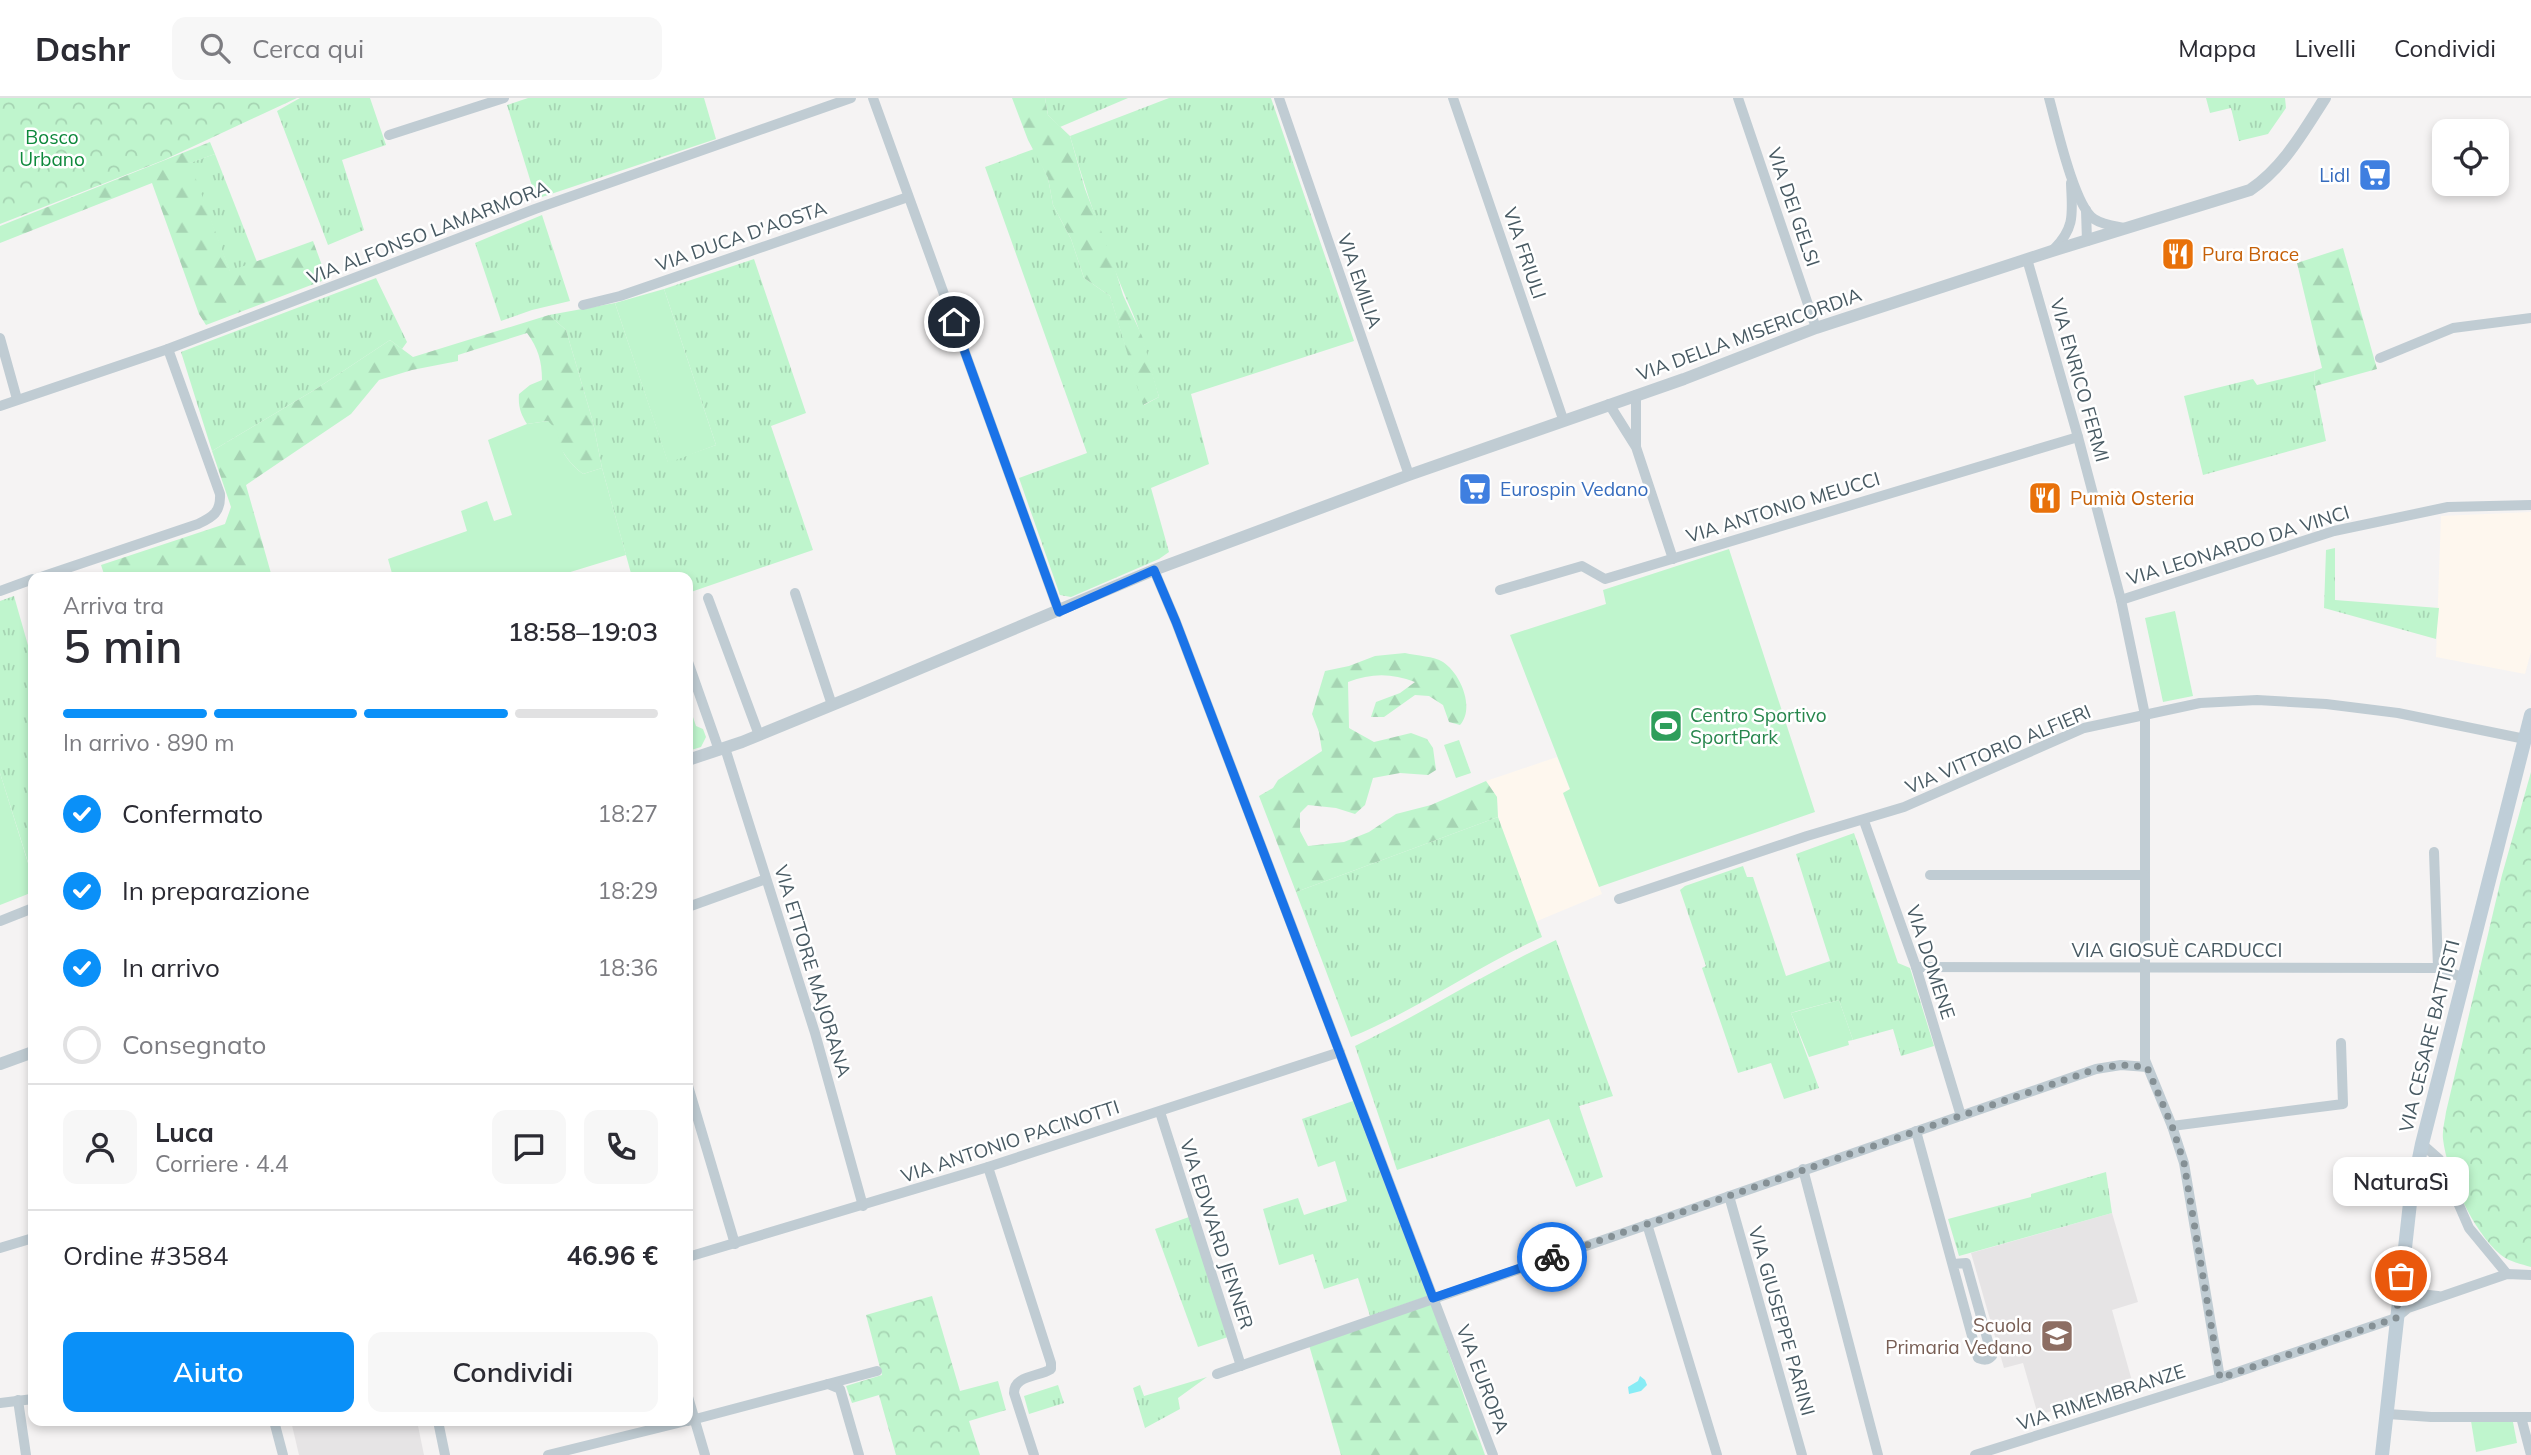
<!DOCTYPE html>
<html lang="it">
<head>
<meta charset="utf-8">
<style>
  :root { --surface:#fff; --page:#f7f7f7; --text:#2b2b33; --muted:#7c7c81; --line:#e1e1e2; --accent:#0a90f8 }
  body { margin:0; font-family:Mulish,sans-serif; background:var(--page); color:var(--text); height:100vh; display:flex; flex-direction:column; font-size:26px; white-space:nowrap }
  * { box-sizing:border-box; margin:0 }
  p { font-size:23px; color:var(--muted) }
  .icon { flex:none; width:38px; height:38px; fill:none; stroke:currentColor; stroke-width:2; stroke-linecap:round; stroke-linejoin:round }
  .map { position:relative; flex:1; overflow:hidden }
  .sheet { position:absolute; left:28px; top:474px; width:665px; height:854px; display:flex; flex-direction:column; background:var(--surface); border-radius:14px; box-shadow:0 4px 10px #0003 }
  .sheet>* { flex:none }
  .controls { position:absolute; left:2432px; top:21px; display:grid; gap:14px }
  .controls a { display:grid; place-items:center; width:77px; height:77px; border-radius:14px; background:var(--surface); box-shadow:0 4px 10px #0003; font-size:35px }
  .pin { position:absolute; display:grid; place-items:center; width:60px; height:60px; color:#fff; margin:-30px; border:4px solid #fff; border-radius:50%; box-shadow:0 2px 7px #0007 }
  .courier { position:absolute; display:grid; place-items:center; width:70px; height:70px; margin:-35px; border:5px solid #1a73e8; border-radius:50%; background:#fff; color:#222; box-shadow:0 2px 9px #0007 }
  .bubble { position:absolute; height:49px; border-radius:14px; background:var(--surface); box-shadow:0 4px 10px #0003; font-size:23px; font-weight:600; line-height:49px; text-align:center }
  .summary em { font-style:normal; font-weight:600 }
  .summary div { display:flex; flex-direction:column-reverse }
  .summary { display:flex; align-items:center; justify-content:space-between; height:119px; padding:0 35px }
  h1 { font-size:46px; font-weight:600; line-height:52px }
  .bar { display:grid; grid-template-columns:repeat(4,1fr); gap:10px 7px; align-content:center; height:84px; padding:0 35px }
  .bar i { height:9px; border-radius:5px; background:var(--line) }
  .bar .current { background:var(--accent) }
  .bar p { grid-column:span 4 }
  .line { display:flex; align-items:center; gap:18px; padding:0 35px; border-top:2px solid var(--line) }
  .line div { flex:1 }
  .round { display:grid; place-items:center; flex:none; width:74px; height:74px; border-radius:14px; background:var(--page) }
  ol { padding:0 35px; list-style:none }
  li { display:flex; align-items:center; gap:21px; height:77px }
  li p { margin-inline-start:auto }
  li .icon { padding:7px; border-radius:50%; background:var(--accent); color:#fff; stroke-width:4 }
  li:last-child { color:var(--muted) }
  li i { width:38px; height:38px; border:4px solid var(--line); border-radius:50% }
  .action { display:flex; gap:14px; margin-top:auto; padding:14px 35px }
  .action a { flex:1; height:80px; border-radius:14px; background:var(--accent); color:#fff; font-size:28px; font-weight:600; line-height:80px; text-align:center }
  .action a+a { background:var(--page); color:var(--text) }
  header { display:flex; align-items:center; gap:42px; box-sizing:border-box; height:98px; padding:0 35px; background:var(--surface); border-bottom:2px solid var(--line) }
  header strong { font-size:33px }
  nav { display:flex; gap:38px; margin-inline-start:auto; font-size:24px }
  .search { width:490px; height:63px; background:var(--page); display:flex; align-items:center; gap:18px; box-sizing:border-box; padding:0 24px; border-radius:14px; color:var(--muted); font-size:26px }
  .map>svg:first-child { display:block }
  .commercial { fill:#fef7ee }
  .education { fill:#e6e4e5 }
  .grass { fill:url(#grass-tufts) }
  .forest { fill:url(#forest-firs) }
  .park { fill:url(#park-crowns) }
  .garden { fill:#bff5cd }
  .water { fill:#88ecf5 }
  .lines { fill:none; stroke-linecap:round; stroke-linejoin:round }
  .minor { stroke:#c0ccd3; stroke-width:10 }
  .tertiary { stroke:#c0ccd3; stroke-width:12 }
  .secondary { stroke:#bfced8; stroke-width:14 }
  .done { stroke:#859095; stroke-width:7; stroke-dasharray:0 12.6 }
  .route { stroke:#1a73e8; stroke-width:9 }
  .labels { text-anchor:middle; stroke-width:5; stroke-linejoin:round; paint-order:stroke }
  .park-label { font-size:19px; fill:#0e893c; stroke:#fff }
  .shop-label { font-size:19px; fill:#366cbe; stroke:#fff; text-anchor:end }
  .street-label { font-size:19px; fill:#485a63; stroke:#fff }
  .food-label { font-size:19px; fill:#c56008; stroke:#fff; text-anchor:start }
  .leisure-label { font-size:19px; fill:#27864d; stroke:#fff; text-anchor:start }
  .education-label { font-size:19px; fill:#785e54; stroke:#fff; text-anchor:end }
</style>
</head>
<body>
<header>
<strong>Dashr</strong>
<div class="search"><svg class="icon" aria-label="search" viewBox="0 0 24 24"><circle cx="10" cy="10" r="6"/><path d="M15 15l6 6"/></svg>Cerca qui</div>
<nav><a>Mappa</a><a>Livelli</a><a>Condividi</a></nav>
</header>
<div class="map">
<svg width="2531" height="1357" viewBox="0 0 2531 1357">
  <defs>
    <pattern id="grass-tufts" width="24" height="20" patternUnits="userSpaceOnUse" patternTransform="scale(1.75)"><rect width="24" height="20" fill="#bff5cd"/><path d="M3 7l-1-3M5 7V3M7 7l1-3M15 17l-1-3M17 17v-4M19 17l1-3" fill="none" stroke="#a6d4b3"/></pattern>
    <pattern id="forest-firs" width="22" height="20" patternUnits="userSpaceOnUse" patternTransform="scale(1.75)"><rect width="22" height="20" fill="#bff5cd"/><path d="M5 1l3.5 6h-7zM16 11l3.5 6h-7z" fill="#a6d4b3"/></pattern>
    <pattern id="park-crowns" width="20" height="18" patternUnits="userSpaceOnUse" patternTransform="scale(1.75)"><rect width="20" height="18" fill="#bff5cd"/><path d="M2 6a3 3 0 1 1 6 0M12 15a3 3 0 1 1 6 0" fill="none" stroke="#a6d4b3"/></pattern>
  </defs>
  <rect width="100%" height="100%" fill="#f5f3f3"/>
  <g class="commercial">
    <polygon points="2531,414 2531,554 2525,576 2436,559 2441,418"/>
    <polygon points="1557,659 1570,692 1563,696 1602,796 1535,824 1498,719 1497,699 1486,683"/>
  </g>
  <g class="education">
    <polygon points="2112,1115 2138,1204 2112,1212 2134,1290 2038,1317 2023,1265 2004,1270 1971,1155"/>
    <polygon points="291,1323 417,1323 424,1357 299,1357"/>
  </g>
  <g class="grass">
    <polygon points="300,0 370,0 386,47 342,62 364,132 328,147 277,13"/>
    <polygon points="528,0 704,0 716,41 536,101 507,7"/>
    <polygon points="1045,0 1128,0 1060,29 1048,17"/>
    <path d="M1169 0H1271L1354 243 1191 296 1209 366 1151 390 1169 454 1159 461 1071 499 1060 497 1019 380 1087 355 985 69 1034 51 1048 80 1053 107 1071 141 1084 180 1110 198 1144 307 1159 299C1150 272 1144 242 1133 216 1108 159 1087 98 1070 38Z"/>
    <polygon points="2206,0 2285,0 2286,10 2268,36 2239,43 2231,10 2210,15"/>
    <polygon points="215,56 257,164 230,174 189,65"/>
    <polygon points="542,117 570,203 532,212 501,223 475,145"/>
    <polygon points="754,161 806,315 771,328 813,452 688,495 688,480 632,479 602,370 593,324 566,232 549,217 615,205 668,364 716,347 664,191"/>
    <polygon points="376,180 407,244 402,251 390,242 316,291 212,353 181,254"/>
    <polygon points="2314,273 2315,288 2326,343 2203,377 2184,298 2253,281 2257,287"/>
    <polygon points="2335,450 2335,502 2439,510 2436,541 2324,510 2326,452"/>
    <polygon points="14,498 33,565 33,780 0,675 0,503"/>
    <polygon points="688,604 696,628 703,631 706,639 701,649 688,653"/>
    <path d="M1498 719 1542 839C1476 869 1418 912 1351 939L1296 794Z"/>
    <polygon points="1854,735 1898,865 1910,870 1934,948 1901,958 1893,931 1853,942 1839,902 1797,913 1791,915 1819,990 1784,1001 1771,965 1738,975 1702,870 1706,868 1680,792 1685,788 1743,768 1747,779 1753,779 1786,878 1830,863 1796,756"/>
    <path d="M1556 842 1613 998 1579 1008 1603 1079 1576 1089 1549 1021 1397 1072 1355 948C1423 915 1487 874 1556 842Z"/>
    <polygon points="1353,1003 1428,1198 1370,1218 1358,1180 1324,1191 1313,1156 1279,1167 1263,1111 1298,1100 1304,1117 1347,1103 1335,1063 1318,1069 1302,1021"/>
    <polygon points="2106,1074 2112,1115 1959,1158 1948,1121 2031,1099 2031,1096"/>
    <polygon points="1189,1119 1228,1239 1198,1249 1155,1131"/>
    <polygon points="1207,1279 1178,1300 1180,1311 1145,1330 1133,1290 1140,1287 1144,1298"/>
    <polygon points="1058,1287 1064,1305 1029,1316 1024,1298"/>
  </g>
  <g class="forest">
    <polygon points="1012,0 1045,0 1048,17 1070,38 1085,91 1112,161 1123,197 1142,238 1159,299 1143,307 1110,198 1084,180 1071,141 1053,107 1048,80 1028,42"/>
    <polygon points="210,44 215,56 190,65 230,173 313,143 327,181 206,227 199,216 152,85 0,145 0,128"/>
    <polygon points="2343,150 2377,271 2315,288 2314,273 2322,270 2297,165"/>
    <path d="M549 217 566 232 593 324 602 370 583 376C565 363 557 344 548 323L527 326C521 316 518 309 519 296L530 287 542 282C542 263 538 250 527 235L458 257V263L412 272 379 282 351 316 246 387 272 479H105L101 467 225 426 231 409 212 353 316 291 390 242 413 259Z"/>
    <path d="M1405 555C1417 558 1434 558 1443 564 1461 576 1475 610 1460 627L1449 624 1443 607 1429 598 1415 597 1384 619H1371L1376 604 1400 595 1415 584C1391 575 1372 575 1348 584L1349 630 1374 644 1411 635 1427 641 1433 650 1436 672 1428 677 1400 675 1373 680 1365 707 1355 716 1336 710 1308 707 1300 715V733L1308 748 1344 744 1369 734 1396 716 1431 707 1486 683 1497 699 1498 719 1296 794 1259 698 1273 690 1278 682 1322 653 1319 634 1312 616 1325 573 1349 568 1375 558Z"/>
    <polygon points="1431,1205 1485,1357 1341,1357 1309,1247"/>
  </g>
  <g class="park">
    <polygon points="0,0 297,0 164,62 0,126"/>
    <path d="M2531 674V1169C2521 1166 2510 1164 2501 1157 2473 1134 2447 1076 2443 1041 2442 1032 2445 1022 2446 1014L2502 777Z"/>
    <polygon points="932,1198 960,1293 998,1283 1006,1312 969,1323 980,1357 896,1357 879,1297 852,1305 846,1288 882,1277 866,1217"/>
  </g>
  <g class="garden">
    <polygon points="664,191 716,347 668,365 615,205"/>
    <path d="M548 323 557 332C559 351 567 364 583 376L602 370 626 457 554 479H393L388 461 467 433 461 413 487 403 494 423 512 417 488 342 527 326Z"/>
    <polygon points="1729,451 1815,714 1599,789 1563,695 1570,691 1510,537 1606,506 1603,492"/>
    <polygon points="2175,513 2193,598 2163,604 2145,520"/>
    <polygon points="1459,642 1471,675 1456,680 1444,647"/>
    <polygon points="0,675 33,781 33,794 0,807"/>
    <polygon points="1839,902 1853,942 1848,943 1849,947 1809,959 1791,915"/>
    <polygon points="2471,1323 2513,1324 2517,1345 2476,1354"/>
  </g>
  <polygon class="water" points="1640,1278 1645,1282 1647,1287 1641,1293 1629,1296 1628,1289 1638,1283"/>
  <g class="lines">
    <g class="minor">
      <polyline points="873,0 1059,514"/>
      <polyline points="1279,0 1409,377"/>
      <polyline points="1453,0 1563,321"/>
      <polyline points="1738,0 1816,230"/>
      <path d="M2049 0C2056 25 2074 108 2094 121 2103 127 2115 128 2125 130"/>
      <polyline points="389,37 504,0"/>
      <polyline points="2086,112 2087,143"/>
      <path d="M2054 151C2076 129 2072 114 2071 85"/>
      <polyline points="2027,161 2078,339 2121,502 2145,617 2145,962 2172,1028 2184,1065 2220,1280"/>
      <polyline points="583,207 620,198 908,99"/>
      <polyline points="0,240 17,301"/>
      <polyline points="2380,260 2453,230 2531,220"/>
      <polyline points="1609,306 1636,349 1673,461"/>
      <polyline points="0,308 168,251 535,111 851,0"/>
      <polyline points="1636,348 1636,297"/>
      <polyline points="1154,472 1176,524 1493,1357"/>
      <path d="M38 480 198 426C213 419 221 414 220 396L168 251"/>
      <polyline points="1500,492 1582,468 1605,481 2078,339"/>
      <polyline points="0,493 33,481"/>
      <polyline points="795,495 832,607"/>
      <polyline points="708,500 759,637"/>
      <polyline points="2121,502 2334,433 2448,409 2531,407"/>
      <polyline points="688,564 719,652"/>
      <polyline points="725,650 815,935 863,1108"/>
      <polyline points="1864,723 1916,869 1961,1018"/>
      <polyline points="2434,754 2438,870"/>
      <polyline points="1930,777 2144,777"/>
      <polyline points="1619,801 1807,738 1904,709 2084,630 2200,605 2257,602 2326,606 2398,615 2525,641"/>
      <polyline points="688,809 766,781"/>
      <polyline points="0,823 33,810"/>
      <polyline points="1916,869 2438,870 2464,880"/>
      <polyline points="688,988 735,1146"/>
      <polyline points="1160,1014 1241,1268"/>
      <polyline points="2172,1028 2343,1006 2341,945"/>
      <path d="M1916 1033 1978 1260C1984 1262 1987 1263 1992 1258L1966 1165 1953 1166"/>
      <polyline points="2422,1046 2439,1061 2469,1130 2507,1176"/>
      <path d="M988 1069 1051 1265V1271C1039 1279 1014 1277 1014 1295L1034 1357"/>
      <polyline points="1803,1071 1878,1357"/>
      <polyline points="1729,1098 1802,1357"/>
      <polyline points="1647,1126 1717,1357"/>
      <polyline points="0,1150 33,1140"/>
      <polyline points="688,1159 988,1069 1340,954"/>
      <polyline points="2399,1191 2410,1195 2438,1198"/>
      <polyline points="1217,1276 2096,971 2121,967 2147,969"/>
      <polyline points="828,1286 877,1273"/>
      <polyline points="688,1299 705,1357"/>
      <polyline points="18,1302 26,1357"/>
      <polyline points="0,1305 33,1301"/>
      <polyline points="2388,1316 2431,1319 2531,1319"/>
      <polyline points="2521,1319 2531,1357"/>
      <polyline points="274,1323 283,1357"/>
      <polyline points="438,1323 445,1357"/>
      <polyline points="688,1323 828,1286 840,1291 859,1357"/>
      <polyline points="548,1357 686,1323"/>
      <polyline points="1975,1357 2220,1280 2396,1220 2408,1210 2507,1176 2531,1177"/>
    </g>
    <g class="tertiary">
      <path d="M688 662 742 644 859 596 1154 472 1409 377 1684 281 1816 230 2052 153 2250 92C2284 69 2303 34 2325 0"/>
      <polyline points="0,966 33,954"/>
    </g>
    <polyline class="secondary" points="2382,1357 2410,1105 2422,1046 2531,617"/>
  </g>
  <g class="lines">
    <polyline class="done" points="1552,1159 2096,971 2121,967 2147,969 2172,1028 2184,1065 2220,1280 2396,1220 2401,1178"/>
    <polyline class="route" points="954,224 1059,514 1154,472 1176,524 1433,1200 1552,1159"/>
  </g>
  <defs>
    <symbol id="supermarket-square" viewBox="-11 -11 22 22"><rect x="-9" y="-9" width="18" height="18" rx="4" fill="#3f7fe0" stroke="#fff"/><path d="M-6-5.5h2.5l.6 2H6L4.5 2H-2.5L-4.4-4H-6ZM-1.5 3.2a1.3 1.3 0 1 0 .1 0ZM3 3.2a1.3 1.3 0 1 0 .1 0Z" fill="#fff"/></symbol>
    <symbol id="restaurant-square" viewBox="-11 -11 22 22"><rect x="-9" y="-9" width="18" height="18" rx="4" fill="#e8710a" stroke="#fff"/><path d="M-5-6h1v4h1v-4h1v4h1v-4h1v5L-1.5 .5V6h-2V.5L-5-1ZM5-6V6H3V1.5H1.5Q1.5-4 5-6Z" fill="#fff"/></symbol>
    <symbol id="stadium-square" viewBox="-11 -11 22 22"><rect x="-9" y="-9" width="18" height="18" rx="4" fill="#2e9e5b" stroke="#fff"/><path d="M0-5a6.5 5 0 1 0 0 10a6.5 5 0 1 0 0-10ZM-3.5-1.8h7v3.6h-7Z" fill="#fff"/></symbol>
    <symbol id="school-square" viewBox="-11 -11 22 22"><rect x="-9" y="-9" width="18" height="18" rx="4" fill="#8d6e63" stroke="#fff"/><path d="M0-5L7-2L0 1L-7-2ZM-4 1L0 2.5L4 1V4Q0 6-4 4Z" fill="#fff"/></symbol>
  </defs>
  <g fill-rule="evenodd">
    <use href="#supermarket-square" x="2356" y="58" width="38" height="38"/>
    <use href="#restaurant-square" x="2159" y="137" width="38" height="38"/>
    <use href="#supermarket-square" x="1456" y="372" width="38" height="38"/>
    <use href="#restaurant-square" x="2026" y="381" width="38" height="38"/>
    <use href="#stadium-square" x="1647" y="609" width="38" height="38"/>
    <use href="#school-square" x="2038" y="1219" width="38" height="38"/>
  </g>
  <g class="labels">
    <g class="park-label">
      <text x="52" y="46">Bosco<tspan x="52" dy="22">Urbano</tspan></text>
    </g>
    <g class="shop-label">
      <text x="2350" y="84">Lidl</text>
      <text x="1500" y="398" text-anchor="start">Eurospin Vedano</text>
    </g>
    <g class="street-label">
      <text transform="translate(1794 109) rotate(71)" y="7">VIA DEI GELSI</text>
      <text transform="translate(428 134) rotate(-21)" y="7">VIA ALFONSO LAMARMORA</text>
      <text transform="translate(741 138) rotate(-19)" y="7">VIA DUCA D'AOSTA</text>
      <text transform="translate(1525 155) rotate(71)" y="7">VIA FRIULI</text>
      <text transform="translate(1360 183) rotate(71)" y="7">VIA EMILIA</text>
      <text transform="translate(1749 236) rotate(-20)" y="7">VIA DELLA MISERICORDIA</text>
      <text transform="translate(2080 282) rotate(74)" y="7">VIA ENRICO FERMI</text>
      <text transform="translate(1783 409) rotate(-17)" y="7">VIA ANTONIO MEUCCI</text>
      <text transform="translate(2238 447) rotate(-17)" y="7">VIA LEONARDO DA VINCI</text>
      <text transform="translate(1998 651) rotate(-23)" y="7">VIA VITTORIO ALFIERI</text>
      <text x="2177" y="859">VIA GIOSUÈ CARDUCCI</text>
      <text transform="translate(1931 864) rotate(72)" y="7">VIA DOMENE</text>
      <text transform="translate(813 873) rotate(73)" y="7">VIA ETTORE MAJORANA</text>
      <text transform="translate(2429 938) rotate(-76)" y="7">VIA CESARE BATTISTI</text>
      <text transform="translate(1010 1043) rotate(-18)" y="7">VIA ANTONIO PACINOTTI</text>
      <text transform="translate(1217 1136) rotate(72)" y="7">VIA EDWARD JENNER</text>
      <text transform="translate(1782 1223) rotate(74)" y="7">VIA GIUSEPPE PARINI</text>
      <text transform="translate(1483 1281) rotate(69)" y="7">VIA EUROPA</text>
      <text transform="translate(2101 1299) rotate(-18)" y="7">VIA RIMEMBRANZE</text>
    </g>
    <g class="food-label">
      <text x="2202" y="163">Pura Brace</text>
      <text x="2070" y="407">Pumià Osteria</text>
    </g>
    <g class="leisure-label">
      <text x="1690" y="624">Centro Sportivo<tspan x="1690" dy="22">SportPark</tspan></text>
    </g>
    <g class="education-label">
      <text x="2032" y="1234">Scuola<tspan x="2032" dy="22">Primaria Vedano</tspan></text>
    </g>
  </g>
</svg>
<div class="controls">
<a><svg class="icon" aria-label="locate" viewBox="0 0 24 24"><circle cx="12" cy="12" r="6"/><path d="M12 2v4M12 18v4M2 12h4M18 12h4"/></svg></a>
</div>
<div class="pin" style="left:2401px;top:1178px;background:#ea580c"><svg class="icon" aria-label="bag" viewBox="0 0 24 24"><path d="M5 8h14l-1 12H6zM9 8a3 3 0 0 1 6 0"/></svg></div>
<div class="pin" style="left:954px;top:224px;background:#1f2937"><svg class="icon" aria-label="home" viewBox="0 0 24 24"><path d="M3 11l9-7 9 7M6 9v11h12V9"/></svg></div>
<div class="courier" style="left:1552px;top:1159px"><svg class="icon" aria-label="bike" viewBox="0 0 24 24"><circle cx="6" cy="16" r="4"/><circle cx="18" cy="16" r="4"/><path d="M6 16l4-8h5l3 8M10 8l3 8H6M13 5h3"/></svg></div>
<div class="bubble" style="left:2333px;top:1059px;width:136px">NaturaSì</div>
<section class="sheet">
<div class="summary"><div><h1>5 min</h1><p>Arriva tra</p></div><em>18:58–19:03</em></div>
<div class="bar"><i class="current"></i><i class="current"></i><i class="current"></i><i></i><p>In arrivo · 890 m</p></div>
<ol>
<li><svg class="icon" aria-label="check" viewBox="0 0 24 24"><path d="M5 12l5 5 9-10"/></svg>Confermato<p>18:27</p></li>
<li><svg class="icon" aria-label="check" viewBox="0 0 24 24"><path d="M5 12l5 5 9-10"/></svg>In preparazione<p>18:29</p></li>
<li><svg class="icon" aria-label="check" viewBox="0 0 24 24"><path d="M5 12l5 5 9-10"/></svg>In arrivo<p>18:36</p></li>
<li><i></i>Consegnato</li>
</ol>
<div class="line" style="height:126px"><a class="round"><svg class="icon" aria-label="person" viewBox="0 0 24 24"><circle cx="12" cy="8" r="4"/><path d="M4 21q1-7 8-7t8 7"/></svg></a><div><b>Luca</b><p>Corriere · 4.4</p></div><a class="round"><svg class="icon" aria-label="chat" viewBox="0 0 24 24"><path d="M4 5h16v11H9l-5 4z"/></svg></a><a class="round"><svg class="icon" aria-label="phone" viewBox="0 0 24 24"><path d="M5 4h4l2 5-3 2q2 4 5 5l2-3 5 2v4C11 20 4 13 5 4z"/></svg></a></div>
<div class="line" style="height:91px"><div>Ordine #3584</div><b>46.96 €</b></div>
<div class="action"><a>Aiuto</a><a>Condividi</a></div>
</section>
</div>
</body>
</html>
